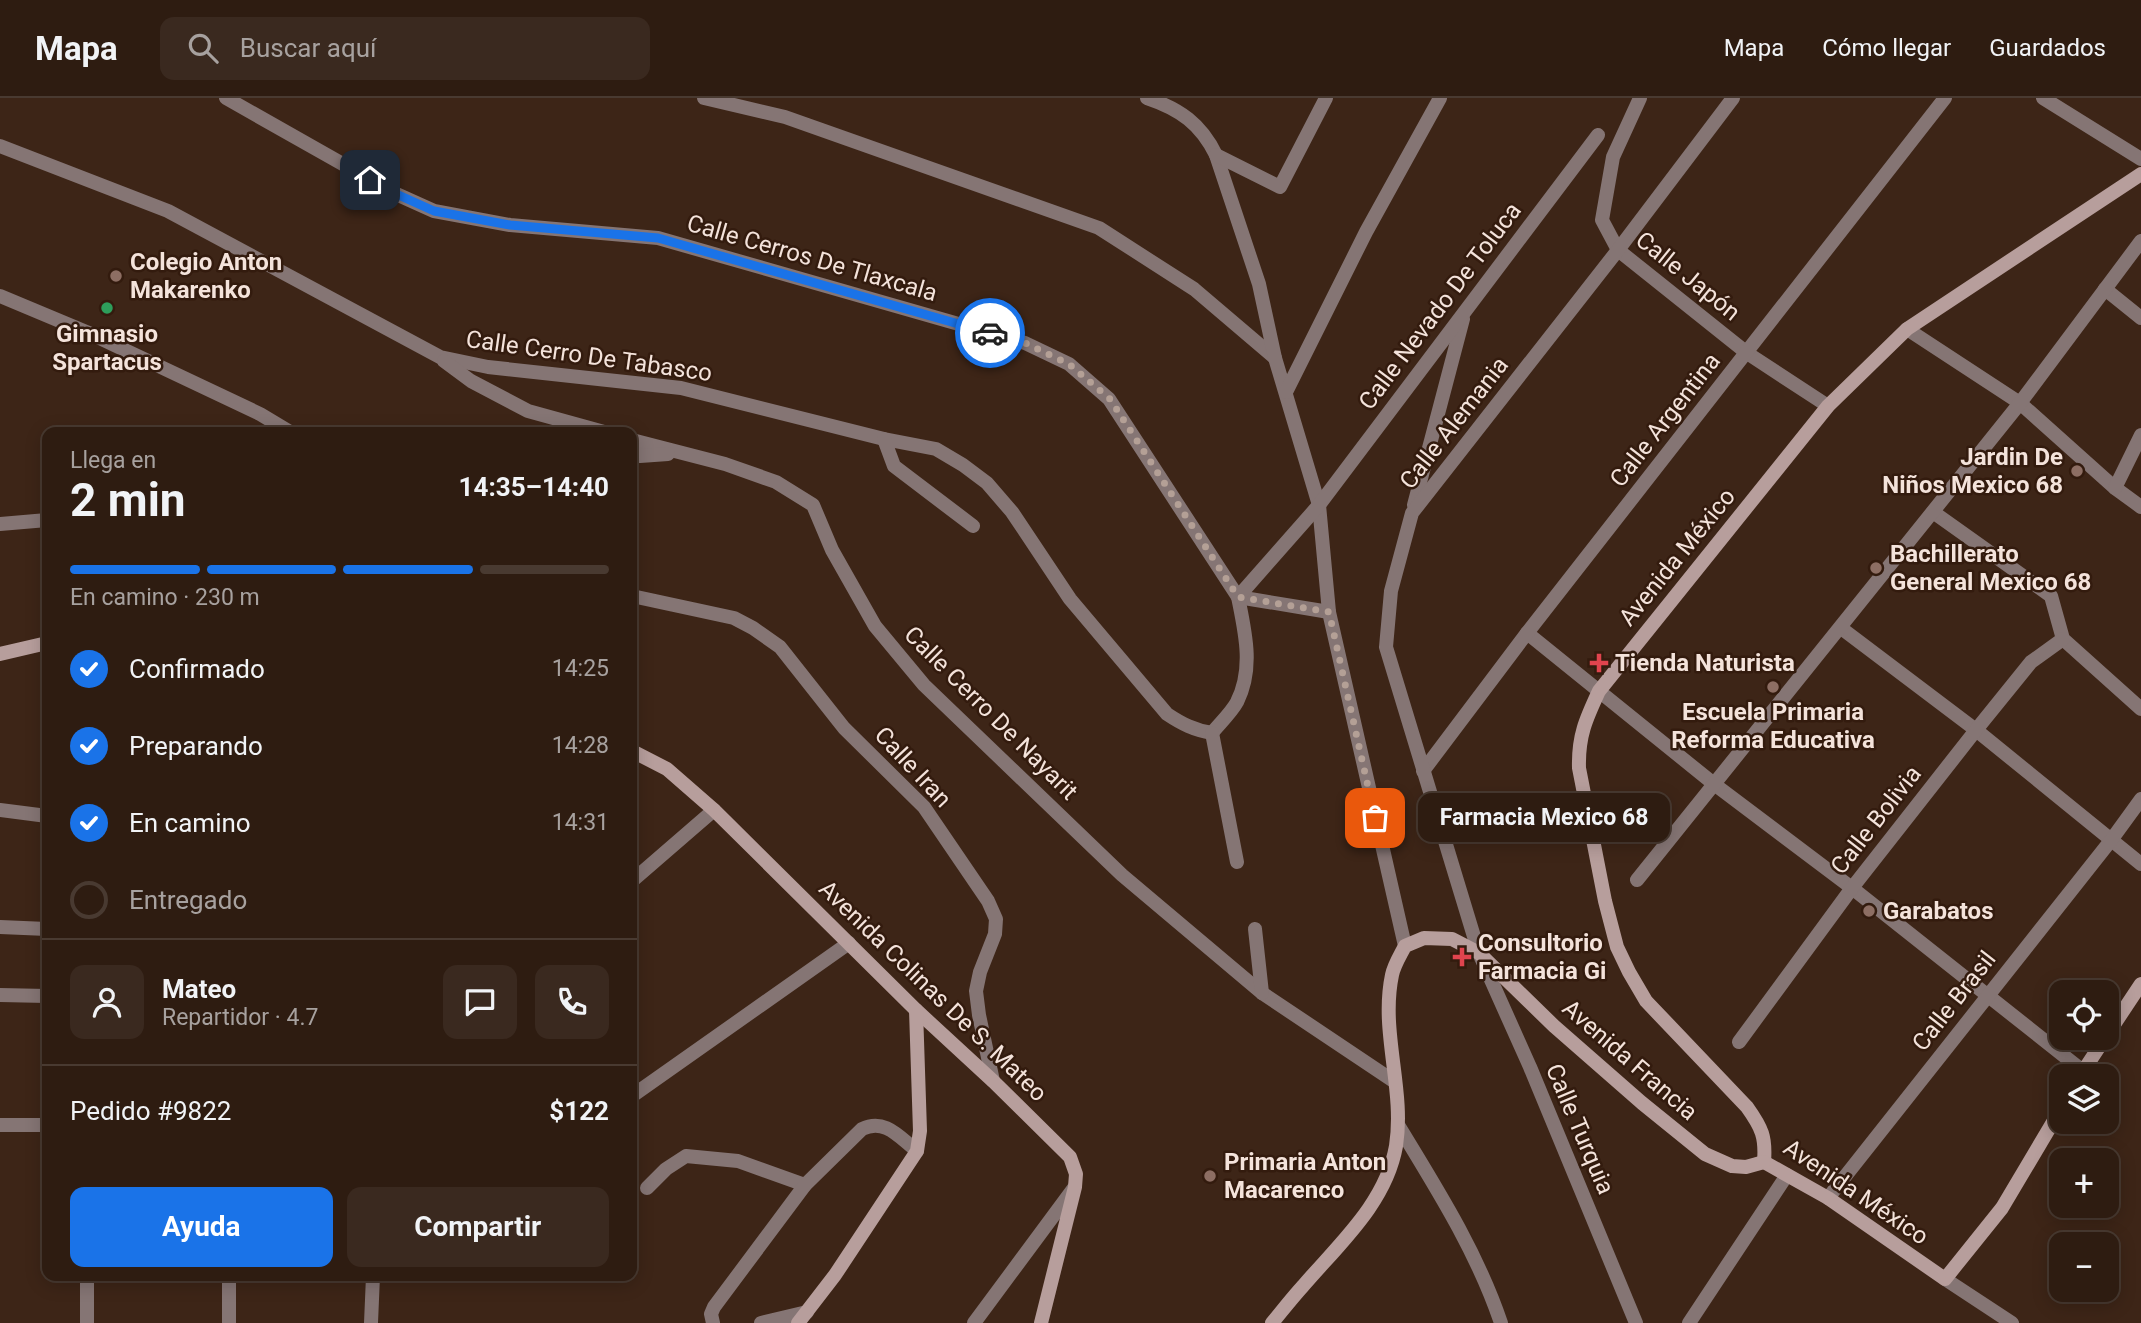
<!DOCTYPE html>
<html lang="es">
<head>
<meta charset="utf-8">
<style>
  :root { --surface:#2e1c11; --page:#3a291f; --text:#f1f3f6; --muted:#a7a19f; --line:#493a31; --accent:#1a73e8 }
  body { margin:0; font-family:Roboto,sans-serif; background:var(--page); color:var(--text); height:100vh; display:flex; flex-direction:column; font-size:26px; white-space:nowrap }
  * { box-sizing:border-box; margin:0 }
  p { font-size:23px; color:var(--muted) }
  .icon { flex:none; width:38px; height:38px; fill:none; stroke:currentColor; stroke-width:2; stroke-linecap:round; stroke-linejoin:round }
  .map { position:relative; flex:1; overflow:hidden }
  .drawer { position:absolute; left:42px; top:329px; width:595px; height:854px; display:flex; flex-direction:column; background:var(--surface); border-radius:14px; box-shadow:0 4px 18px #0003,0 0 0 2px var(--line) }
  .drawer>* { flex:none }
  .controls { position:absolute; left:2049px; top:882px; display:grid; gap:14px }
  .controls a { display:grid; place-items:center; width:70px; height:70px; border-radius:14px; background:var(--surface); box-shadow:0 4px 18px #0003,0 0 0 2px var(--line); font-size:35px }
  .pin { position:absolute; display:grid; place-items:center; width:60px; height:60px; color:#fff; margin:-30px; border-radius:14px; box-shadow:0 4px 10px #0006 }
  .courier { position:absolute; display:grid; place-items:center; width:70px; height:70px; margin:-35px; border:5px solid #1a73e8; border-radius:50%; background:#fff; color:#222; box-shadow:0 2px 9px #0007 }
  .bubble { position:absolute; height:49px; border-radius:14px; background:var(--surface); box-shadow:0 4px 18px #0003,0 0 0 2px var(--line); font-size:23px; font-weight:700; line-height:49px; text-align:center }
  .head em { font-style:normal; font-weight:700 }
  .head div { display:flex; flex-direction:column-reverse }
  .head { display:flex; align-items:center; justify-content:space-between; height:119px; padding:0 28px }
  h1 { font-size:46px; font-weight:700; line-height:52px }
  .bar { display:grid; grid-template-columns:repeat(4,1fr); gap:10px 7px; align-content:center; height:84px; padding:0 28px }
  .bar i { height:9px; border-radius:5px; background:var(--line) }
  .bar .active { background:var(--accent) }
  .bar p { grid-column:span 4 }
  .line { display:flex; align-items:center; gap:18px; padding:0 28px; border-top:2px solid var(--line) }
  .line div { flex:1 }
  .round { display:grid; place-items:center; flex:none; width:74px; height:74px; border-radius:14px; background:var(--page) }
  ol { padding:0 28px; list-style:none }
  li { display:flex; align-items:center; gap:21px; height:77px }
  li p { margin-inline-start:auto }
  li .icon { padding:7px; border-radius:50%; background:var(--accent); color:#fff; stroke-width:4 }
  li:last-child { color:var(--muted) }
  li i { width:38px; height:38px; border:4px solid var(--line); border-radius:50% }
  .cta { display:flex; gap:14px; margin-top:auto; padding:14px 28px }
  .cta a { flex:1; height:80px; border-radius:14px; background:var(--accent); color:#fff; font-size:28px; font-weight:700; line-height:80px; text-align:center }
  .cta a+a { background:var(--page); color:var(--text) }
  header { display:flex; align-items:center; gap:42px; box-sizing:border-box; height:98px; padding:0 35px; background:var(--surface); border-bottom:2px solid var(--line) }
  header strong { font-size:33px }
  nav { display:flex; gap:38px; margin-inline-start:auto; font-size:24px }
  .search { width:490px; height:63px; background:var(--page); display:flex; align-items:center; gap:18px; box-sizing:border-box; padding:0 24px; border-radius:14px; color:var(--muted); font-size:26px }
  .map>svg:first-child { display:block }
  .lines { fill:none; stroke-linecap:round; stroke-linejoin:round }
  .street { stroke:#857574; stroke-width:14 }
  .secondary { stroke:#b79e9c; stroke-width:14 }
  .done { stroke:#b4a096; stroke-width:7; stroke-dasharray:0 12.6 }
  .route { stroke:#1a73e8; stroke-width:9 }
  .education-dot { fill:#8d6e63; stroke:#331b0e; stroke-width:2.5 }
  .leisure-dot { fill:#2e9e5b; stroke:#331b0e; stroke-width:2.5 }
  .health-dot { fill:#e0444e; stroke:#331b0e; stroke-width:2.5 }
  .labels { text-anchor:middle; stroke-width:5; stroke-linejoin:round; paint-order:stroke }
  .street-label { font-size:24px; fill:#f4e3db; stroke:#331b0e }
  .poi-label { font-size:24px; font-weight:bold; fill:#f4e3db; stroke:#331b0e; text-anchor:start }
</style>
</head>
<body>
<header>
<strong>Mapa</strong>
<div class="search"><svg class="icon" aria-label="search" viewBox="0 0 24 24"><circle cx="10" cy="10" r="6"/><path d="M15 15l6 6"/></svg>Buscar aquí</div>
<nav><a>Mapa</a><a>Cómo llegar</a><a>Guardados</a></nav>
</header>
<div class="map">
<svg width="2141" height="1225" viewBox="0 0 2141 1225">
  <rect width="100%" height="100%" fill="#3d2517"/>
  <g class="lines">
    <g class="street">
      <polyline points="226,0 394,95 434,113 510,127 658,140 1025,245 1069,266 1109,301 1238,499 1329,514"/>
      <polyline points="704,0 785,19 1099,130 1194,191 1275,260"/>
      <path d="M1147 0C1180 11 1201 26 1216 57L1259 186 1275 260 1319 407 1329 514 1405 848"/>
      <polyline points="1640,0 1613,59 1602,122 1618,152 1747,255 1828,308"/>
      <polyline points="2043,0 2141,61"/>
      <path d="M0 48 168 113 440 259 488 269 681 290 884 341 936 351 963 367 987 385 1012 414 1070 501 1167 616C1182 626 1194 632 1212 635"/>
      <polyline points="1216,57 1280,89 1326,0"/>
      <polyline points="2105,191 2141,220"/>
      <polyline points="0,198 91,236 260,316 290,334"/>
      <polyline points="1907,231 2020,305 2115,390 2141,409"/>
      <polyline points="444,263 471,283 528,313 604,334"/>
      <polyline points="1286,294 1366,134 1440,0"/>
      <polyline points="486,334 492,334"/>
      <polyline points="884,341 894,368 973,428"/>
      <polyline points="632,342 725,366 776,384 813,407 832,452 875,528 924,587 1122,777 1262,895 1395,984"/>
      <polyline points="632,357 640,358 668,356"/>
      <polyline points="2115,390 2141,337"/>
      <polyline points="1414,407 1463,221"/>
      <polyline points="1933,414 2051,498 2063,541 2141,611"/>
      <polyline points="0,426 47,422"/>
      <polyline points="632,498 734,520 753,530 780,549 844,630 924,709 988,803 996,821 995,836 980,874 976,893 979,917 993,983"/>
      <polyline points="1841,530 1976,632 2141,766"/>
      <polyline points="1527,535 1714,686 1852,790 2083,973"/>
      <path d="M1212 635C1220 625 1231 615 1237 604 1254 570 1245 534 1238 499L1319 407 1598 37"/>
      <polyline points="1212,635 1237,764"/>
      <polyline points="1423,673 1527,535 1945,0"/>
      <polyline points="0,712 47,718"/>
      <polyline points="1637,782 2020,305 2141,143"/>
      <polyline points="632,783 714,712"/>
      <polyline points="0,829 47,831"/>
      <polyline points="1255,831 1262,895"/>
      <polyline points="0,897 47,898"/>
      <polyline points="1739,944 1852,790 1976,632 2031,564 2063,541"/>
      <polyline points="632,998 849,845"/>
      <polyline points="0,1027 47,1027"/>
      <path d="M1398 1027C1437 1091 1477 1154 1501 1225"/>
      <polyline points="647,1090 666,1071 686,1058 738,1063 805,1087"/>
      <polyline points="1828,1100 2112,741 2141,701"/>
      <polyline points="229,1178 229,1225"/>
      <polyline points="1945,1181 2012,1225"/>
      <polyline points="87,1225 87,1178"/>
      <polyline points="371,1225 373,1178"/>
      <path d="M713 1225 711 1216 714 1209 805 1087 862 1031C885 1020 899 1039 917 1053"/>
      <polyline points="761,1225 807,1214"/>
      <polyline points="974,1225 1074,1090"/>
      <polyline points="1636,1225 1530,969 1479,855 1386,549 1391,493 1412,415 1618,152 1733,0"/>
      <polyline points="1689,1225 1787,1077"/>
    </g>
    <g class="secondary">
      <polyline points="0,556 47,545"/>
      <polyline points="632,653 667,671 714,712 916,912 993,983 1070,1059 1076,1076 1075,1089 1041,1225"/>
      <polyline points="2107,937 2141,886"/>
      <polyline points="2080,978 2105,940"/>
      <path d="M1764 1064C1766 1039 1762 1030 1747 1009L1646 903 1629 874 1617 849 1605 803 1579 670C1578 638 1586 621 1599 593L1828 308 1907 231 2141 76"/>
      <polyline points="1764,1064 1828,1100 1945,1181 2002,1110 2062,1009"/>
      <polyline points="798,1225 835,1177 917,1053 920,1033 916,912"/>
      <path d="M1272 1225C1282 1213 1292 1200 1303 1188 1339 1146 1386 1105 1396 1048 1405 991 1380 934 1392 877 1394 867 1400 858 1405 848L1424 840 1452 841 1479 855 1554 928 1642 1005 1705 1056 1732 1068 1746 1069 1764 1064"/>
    </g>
  </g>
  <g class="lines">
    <polyline class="done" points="990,235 1025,245 1069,266 1110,301 1238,499 1329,514 1375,720"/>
    <polyline class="route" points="370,82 394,95 434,113 510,127 658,140 990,235"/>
  </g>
  <g class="education-dot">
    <circle cx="116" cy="178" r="7"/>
    <circle cx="2077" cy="373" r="7"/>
    <circle cx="1876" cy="470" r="7"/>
    <circle cx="1773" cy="589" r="7"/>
    <circle cx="1869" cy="813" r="7"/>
    <circle cx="1210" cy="1078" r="7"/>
  </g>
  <circle class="leisure-dot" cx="107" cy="210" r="7"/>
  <g class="health-dot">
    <path d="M1595.5 554.5h7v7h7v7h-7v7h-7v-7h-7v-7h7z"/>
    <path d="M1458.5 848.5h7v7h7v7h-7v7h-7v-7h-7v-7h7z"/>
  </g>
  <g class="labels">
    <g class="street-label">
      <text transform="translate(812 160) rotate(16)" y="8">Calle Cerros De Tlaxcala</text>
      <text transform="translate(1688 178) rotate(39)" y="8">Calle Japón</text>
      <text transform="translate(1440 208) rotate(-53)" y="8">Calle Nevado De Toluca</text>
      <text transform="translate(589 258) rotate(8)" y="8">Calle Cerro De Tabasco</text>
      <text transform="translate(1665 322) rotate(-52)" y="8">Calle Argentina</text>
      <text transform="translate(1454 325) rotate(-52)" y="8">Calle Alemania</text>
      <text transform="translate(1677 459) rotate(-51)" y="8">Avenida México</text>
      <text transform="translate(991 615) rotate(45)" y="8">Calle Cerro De Nayarit</text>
      <text transform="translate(913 669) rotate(47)" y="8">Calle Iran</text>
      <text transform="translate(1876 722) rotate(-52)" y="8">Calle Bolivia</text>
      <text transform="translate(933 893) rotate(44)" y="8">Avenida Colinas De S. Mateo</text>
      <text transform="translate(1954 903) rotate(-52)" y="8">Calle Brasil</text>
      <text transform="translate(1630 962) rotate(41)" y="8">Avenida Francia</text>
      <text transform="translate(1580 1031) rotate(67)" y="8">Calle Turquia</text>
      <text transform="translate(1856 1094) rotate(34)" y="8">Avenida México</text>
    </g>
    <g class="poi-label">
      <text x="130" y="172">Colegio Anton<tspan x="130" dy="28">Makarenko</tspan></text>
      <text x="107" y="244" text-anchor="middle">Gimnasio<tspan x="107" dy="28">Spartacus</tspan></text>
      <text x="2063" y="367" text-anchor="end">Jardin De<tspan x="2063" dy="28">Niños Mexico 68</tspan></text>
      <text x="1890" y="464">Bachillerato<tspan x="1890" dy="28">General Mexico 68</tspan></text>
      <text x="1615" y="573">Tienda Naturista</text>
      <text x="1773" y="622" text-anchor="middle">Escuela Primaria<tspan x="1773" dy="28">Reforma Educativa</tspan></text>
      <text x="1883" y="821">Garabatos</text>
      <text x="1478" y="853">Consultorio<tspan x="1478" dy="28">Farmacia Gi</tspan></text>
      <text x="1224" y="1072">Primaria Anton<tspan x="1224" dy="28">Macarenco</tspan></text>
    </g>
  </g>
</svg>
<div class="controls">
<a><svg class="icon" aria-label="locate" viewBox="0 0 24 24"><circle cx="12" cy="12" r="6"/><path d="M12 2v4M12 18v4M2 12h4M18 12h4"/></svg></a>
<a><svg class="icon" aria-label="layers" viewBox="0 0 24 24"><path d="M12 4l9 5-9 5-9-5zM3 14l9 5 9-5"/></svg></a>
<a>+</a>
<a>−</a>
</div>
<div class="pin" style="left:1375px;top:720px;background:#ea580c"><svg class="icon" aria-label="bag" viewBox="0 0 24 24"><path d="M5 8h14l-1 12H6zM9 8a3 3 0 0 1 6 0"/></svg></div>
<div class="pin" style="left:370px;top:82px;background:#1f2937"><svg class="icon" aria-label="home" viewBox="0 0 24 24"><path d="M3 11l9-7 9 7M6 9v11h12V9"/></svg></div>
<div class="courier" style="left:990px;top:235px"><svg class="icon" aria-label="car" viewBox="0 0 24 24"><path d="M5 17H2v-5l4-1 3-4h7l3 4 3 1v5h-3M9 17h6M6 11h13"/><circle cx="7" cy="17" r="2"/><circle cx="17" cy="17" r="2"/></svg></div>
<div class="bubble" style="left:1418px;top:695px;width:252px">Farmacia Mexico 68</div>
<section class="drawer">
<div class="head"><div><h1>2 min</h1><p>Llega en</p></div><em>14:35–14:40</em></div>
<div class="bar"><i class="active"></i><i class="active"></i><i class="active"></i><i></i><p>En camino · 230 m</p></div>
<ol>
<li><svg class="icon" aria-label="check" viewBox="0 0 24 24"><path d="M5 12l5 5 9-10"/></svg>Confirmado<p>14:25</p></li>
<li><svg class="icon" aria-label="check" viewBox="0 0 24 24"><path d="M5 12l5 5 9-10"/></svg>Preparando<p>14:28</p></li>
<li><svg class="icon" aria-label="check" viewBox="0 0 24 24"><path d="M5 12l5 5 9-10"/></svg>En camino<p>14:31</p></li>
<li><i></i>Entregado</li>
</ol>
<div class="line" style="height:126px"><a class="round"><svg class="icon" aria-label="person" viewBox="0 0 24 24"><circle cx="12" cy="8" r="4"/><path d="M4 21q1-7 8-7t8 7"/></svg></a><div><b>Mateo</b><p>Repartidor · 4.7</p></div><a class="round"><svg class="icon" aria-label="chat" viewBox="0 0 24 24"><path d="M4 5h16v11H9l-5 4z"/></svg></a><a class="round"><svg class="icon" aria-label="phone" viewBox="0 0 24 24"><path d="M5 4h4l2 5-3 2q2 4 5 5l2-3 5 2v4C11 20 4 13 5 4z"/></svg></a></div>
<div class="line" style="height:91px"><div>Pedido #9822</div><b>$122</b></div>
<div class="cta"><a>Ayuda</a><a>Compartir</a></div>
</section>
</div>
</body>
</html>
